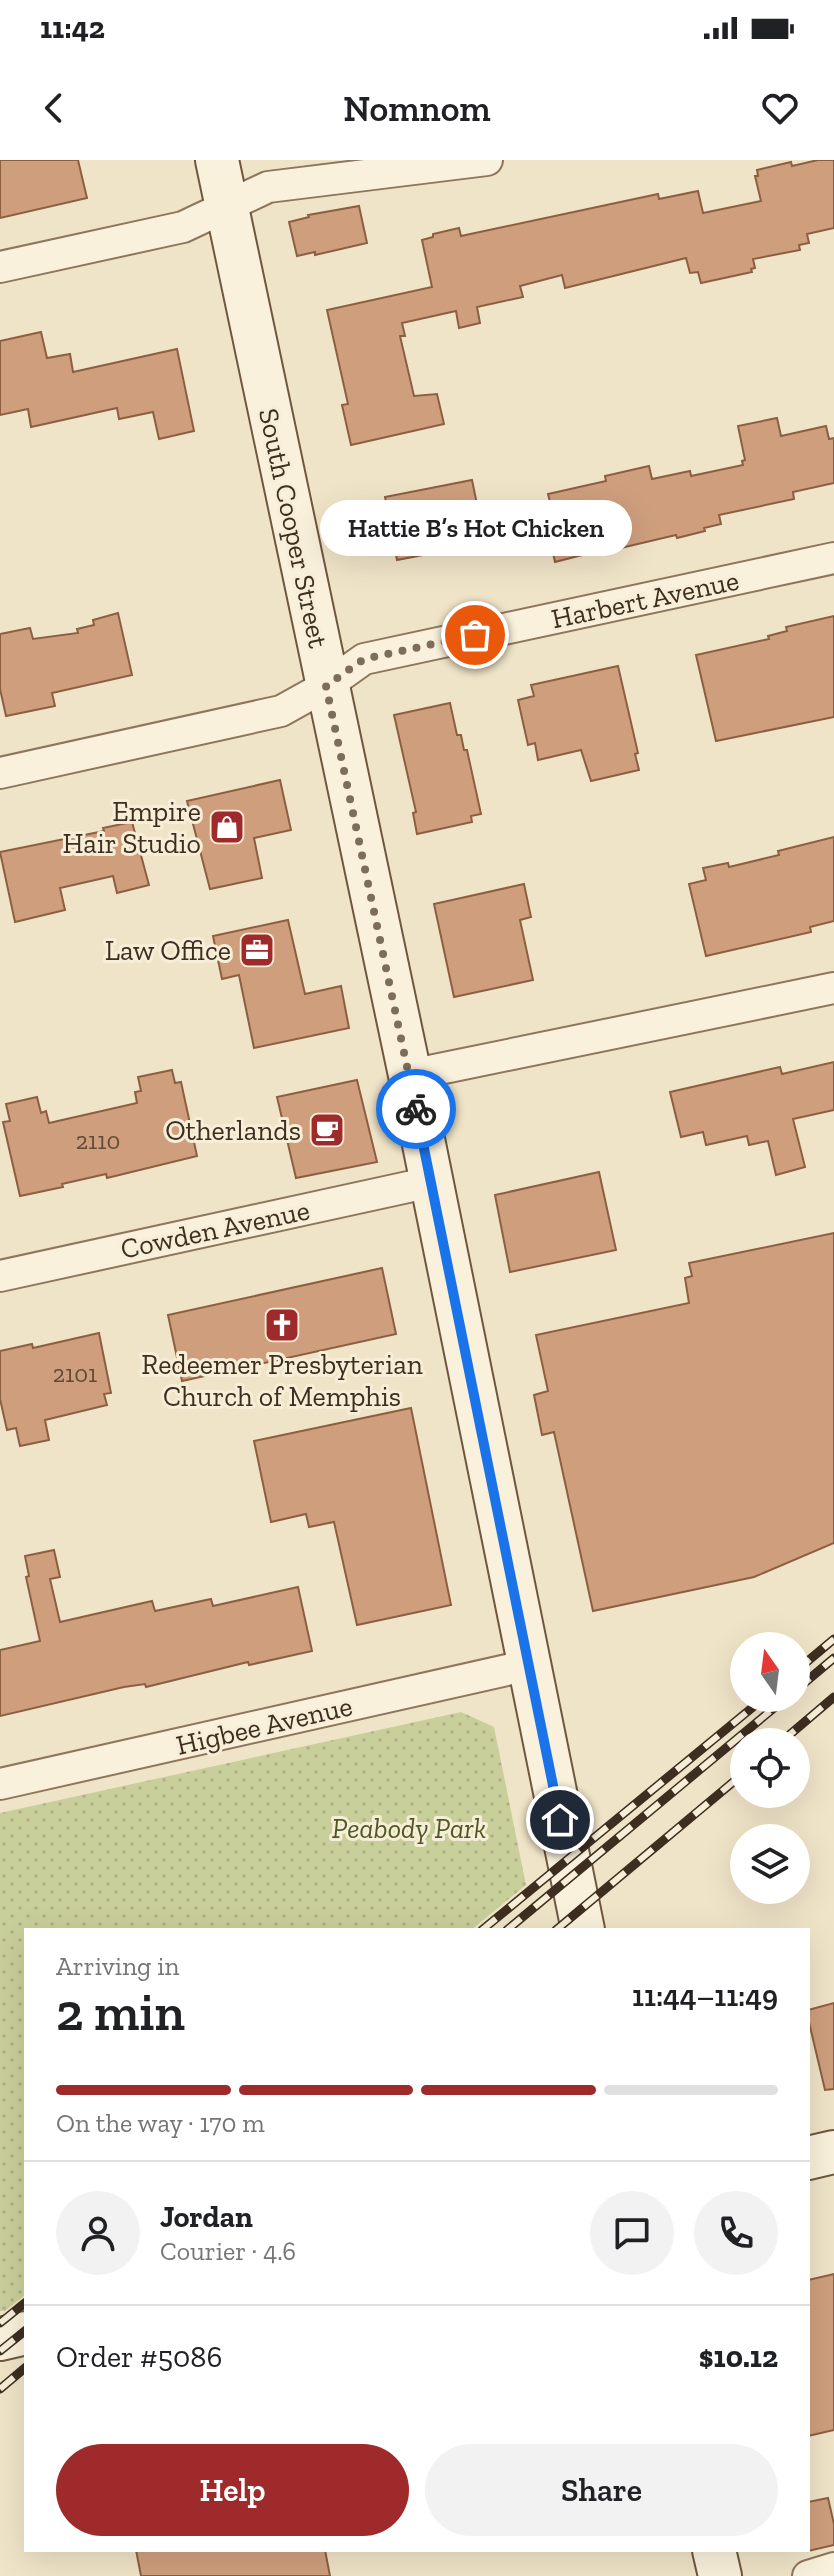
<!DOCTYPE html>
<html lang="en">
<head>
<meta charset="utf-8">
<style>
  :root { --surface:#fff; --page:#f2f2f2; --text:#202124; --muted:#757577; --line:#e0e0e0; --accent:#9e2a2b }
  body { margin:0; font-family:"Zilla Slab",serif; background:var(--page); color:var(--text); height:100vh; display:flex; flex-direction:column; font-size:30px; white-space:nowrap }
  * { box-sizing:border-box; margin:0 }
  p { font-size:26px; color:var(--muted) }
  .icon { flex:none; width:44px; height:44px; fill:none; stroke:currentColor; stroke-width:2; stroke-linecap:round; stroke-linejoin:round }
  .map { position:relative; flex:1; overflow:hidden }
  .sheet { position:absolute; left:24px; top:1768px; width:786px; height:624px; display:flex; flex-direction:column; background:var(--surface); border-radius:0px; box-shadow:0 8px 32px #0002 }
  .sheet>* { flex:none }
  .needle { width:52px; rotate:346deg }
  .buttons { position:absolute; left:730px; top:1472px; display:grid; gap:16px }
  .buttons a { display:grid; place-items:center; width:80px; height:80px; border-radius:50%; background:var(--surface); box-shadow:0 8px 32px #0002; font-size:40px }
  .pin { position:absolute; display:grid; place-items:center; width:68px; height:68px; color:#fff; margin:-34px; border:4px solid #fff; border-radius:50%; box-shadow:0 2px 8px #0007 }
  .courier { position:absolute; display:grid; place-items:center; width:80px; height:80px; margin:-40px; border:6px solid #1a73e8; border-radius:50%; background:#fff; color:#222; box-shadow:0 2px 10px #0007 }
  .bubble { position:absolute; height:56px; border-radius:28px; background:var(--surface); box-shadow:0 8px 32px #0002; font-size:26px; font-weight:600; line-height:56px; text-align:center }
  .overview em { font-style:normal; font-weight:600 }
  .overview div { display:flex; flex-direction:column-reverse }
  .overview { display:flex; align-items:center; justify-content:space-between; height:136px; padding:0 32px }
  h1 { font-size:52px; font-weight:600; line-height:60px }
  .bar { display:grid; grid-template-columns:repeat(4,1fr); gap:12px 8px; align-content:center; height:96px; padding:0 32px }
  .bar i { height:10px; border-radius:6px; background:var(--line) }
  .bar .active { background:var(--accent) }
  .bar p { grid-column:span 4 }
  .line { display:flex; align-items:center; gap:20px; padding:0 32px; border-top:2px solid var(--line) }
  .line div { flex:1 }
  .round { display:grid; place-items:center; flex:none; width:84px; height:84px; border-radius:42px; background:var(--page) }
  .cta { display:flex; gap:16px; margin-top:auto; padding:16px 32px }
  .cta a { flex:1; height:92px; border-radius:48px; background:var(--accent); color:#fff; font-size:32px; font-weight:600; line-height:92px; text-align:center }
  .cta a+a { background:var(--page); color:var(--text) }
  .status { display:flex; justify-content:space-between; align-items:center; height:56px; padding:0 40px; background:var(--surface); direction:ltr }
  .status svg { height:22px; fill:currentColor }
  header { display:flex; justify-content:space-between; align-items:center; height:104px; padding:0 32px; background:var(--surface); font-size:36px; font-weight:600 }
  .map>svg:first-child { display:block }
  .park { fill:url(#park-dots) }
  .building { fill:#cf9f7d; stroke:#8d5f41; stroke-width:2 }
  .lines { fill:none; stroke-linecap:round; stroke-linejoin:round }
  .minor-casing { stroke:#8d765c; stroke-width:34 }
  .secondary-casing { stroke:#6f573f; stroke-width:46 }
  .minor { stroke:#faf1dc; stroke-width:30 }
  .secondary { stroke:#faf1dc; stroke-width:42 }
  .rail-casing { stroke:#3d2e20; stroke-width:9 }
  .rail { stroke:#f7eed8; stroke-width:6; stroke-dasharray:18; stroke-linecap:butt }
  .done { stroke:#7c6e5b; stroke-width:8; stroke-dasharray:0 14.4 }
  .route { stroke:#1a73e8; stroke-width:10 }
  .labels { text-anchor:middle; stroke-width:6; stroke-linejoin:round; paint-order:stroke }
  .number-label { font-size:24px; fill:#624a37 }
  .street-label { font-size:28px; fill:#3d2e20; stroke:#f7eed8 }
  .poi-label { font-size:28px; fill:#3d2e20; stroke:#f7eed8; text-anchor:end }
  .park-label { font-size:28px; font-style:italic; fill:#4d5a26; stroke:#f7eed8 }
</style>
</head>
<body>
<div class="status"><b>11:42</b><svg viewBox="0 0 49 12"><path d="M0 12V9h3v3zM5 12V6h3v6zM10 12V3h3v9zM15 12V0h3v12zM26 1h20v11H26zM47 4h2v5h-2z"/></svg></div>
<header><svg class="icon" aria-label="back" viewBox="0 0 24 24"><path d="M15 5l-7 7 7 7"/></svg>Nomnom<svg class="icon" aria-label="heart" viewBox="0 0 24 24"><path d="M12 20l-8-8c-3-5 5-10 8-4 3-6 11-1 8 4z"/></svg></header>
<div class="map">
<svg width="834" height="2416" viewBox="0 0 834 2416">
  <defs>
    <pattern id="park-dots" width="8" height="8" patternUnits="userSpaceOnUse" patternTransform="scale(2)"><rect width="8" height="8" fill="#c9cf9b"/><path d="M2 2h.1M6 6h.1" fill="none" stroke="#aeb285" stroke-width="1.8" stroke-linecap="round"/></pattern>
  </defs>
  <rect width="100%" height="100%" fill="#f0e4c8"/>
  <polygon class="park" points="461,1552 494,1567 526,1725 471,1770 26,1770 26,2134 5,2151 0,2151 0,1653"/>
  <g class="building">
    <polygon points="0,0 78,0 87,38 0,58"/>
    <polygon points="818,0 834,0 834,68 807,74 809,83 799,85 800,90 753,99 755,108 751,109 752,112 701,123 698,112 690,113 686,98 565,128 562,115 520,126 523,137 477,147 480,163 459,168 456,151 402,163 405,176 400,176 414,236 437,234 444,264 351,285 342,245 348,244 327,150 432,127 422,80 433,77 433,74 459,68 461,76 658,34 659,39 698,31 703,53 761,41 755,16 758,16 757,10 791,2 792,6"/>
    <polygon points="359,46 367,83 315,95 315,92 297,96 289,62 309,57 308,55"/>
    <polygon points="41,172 47,198 70,194 73,212 177,189 194,271 159,279 153,252 119,259 117,248 31,267 28,249 0,255 0,181"/>
    <polygon points="777,258 781,276 826,266 829,279 834,278 834,323 793,332 794,339 719,355 721,364 704,368 705,371 677,378 676,375 621,388 621,385 555,402 542,344 550,342 548,334 606,321 605,316 649,306 652,319 690,311 691,316 743,305 742,301 745,300 738,266"/>
    <polygon points="472,320 485,383 397,400 385,337"/>
    <polygon points="118,453 132,515 52,533 55,546 6,556 0,529 0,474 30,468 33,479 78,473 77,469 94,465 93,460"/>
    <polygon points="834,456 834,557 716,581 696,495 769,479 768,476 787,471 786,467"/>
    <polygon points="618,506 638,593 635,594 639,610 591,621 581,590 538,600 535,583 528,585 518,540 534,536 531,525"/>
    <polygon points="450,543 457,575 461,575 464,590 467,590 481,654 471,656 472,662 417,674 413,653 416,652 394,555"/>
    <polygon points="280,620 291,670 254,678 262,718 210,729 187,641"/>
    <polygon points="132,662 149,725 117,733 113,716 60,728 65,750 15,762 0,692 104,671 103,668"/>
    <polygon points="834,677 834,761 810,767 811,772 706,796 689,724 706,720 703,708 728,703 729,707 779,695 778,691"/>
    <polygon points="524,724 531,757 520,760 533,820 454,837 434,744"/>
    <polygon points="288,760 305,834 341,826 349,868 254,888 239,815 222,819 213,776"/>
    <polygon points="834,902 834,950 793,959 805,1007 776,1015 768,981 749,985 747,976 706,985 703,972 681,977 670,932 780,907 782,914"/>
    <polygon points="172,910 175,923 181,922 197,996 107,1018 106,1014 62,1024 63,1027 20,1036 3,962 10,961 6,944 37,937 41,953 46,951 49,963 137,943 135,932 141,931 138,917"/>
    <polygon points="357,920 377,1002 296,1018 277,937"/>
    <polygon points="599,1012 616,1090 510,1112 495,1035"/>
    <polygon points="834,1073 834,1383 754,1417 593,1451 554,1272 542,1275 534,1235 548,1231 536,1175 689,1143 685,1118 692,1116 689,1103"/>
    <polygon points="382,1108 396,1174 182,1221 168,1155"/>
    <polygon points="99,1173 111,1233 104,1234 107,1245 45,1260 49,1280 20,1286 16,1268 7,1270 0,1239 0,1191 32,1184 33,1188"/>
    <polygon points="411,1248 451,1445 357,1465 334,1362 309,1367 306,1354 271,1362 254,1281"/>
    <polygon points="54,1390 60,1417 50,1419 60,1462 152,1441 155,1451 211,1439 213,1446 298,1427 312,1491 249,1505 248,1502 146,1527 145,1524 124,1527 0,1556 0,1490 40,1481 26,1417 29,1416 25,1396"/>
    <polygon points="834,1843 834,1929 825,1930 808,1858 808,1850"/>
    <polygon points="834,2114 834,2270 808,2276 808,2120"/>
    <polygon points="828,2338 834,2364 834,2385 808,2391 808,2342"/>
    <polygon points="136,2390 325,2390 330,2416 141,2416"/>
  </g>
  <g class="lines">
    <defs>
      <g id="minor">
        <polyline points="0,107 183,67 268,27 487,0"/>
        <polyline points="0,613 281,551 326,526 364,499 834,398"/>
        <polyline points="410,915 834,828"/>
        <polyline points="0,1116 431,1022"/>
        <polyline points="0,1624 529,1505"/>
        <polyline points="808,2416 834,2408"/>
      </g>
      <g id="secondary">
        <polyline points="217,0 410,915 583,1770"/>
        <polyline points="808,1998 834,1992"/>
        <polyline points="0,2179 26,2173"/>
        <polyline points="714,2390 720,2416"/>
      </g>
    </defs>
    <use href="#minor" class="minor-casing"/>
    <use href="#secondary" class="secondary-casing"/>
    <use href="#minor" class="minor"/>
    <use href="#secondary" class="secondary"/>
    <defs>
      <g id="rail">
        <polyline points="796,1511 834,1479"/>
        <polyline points="796,1530 834,1498"/>
        <polyline points="781,1582 834,1537"/>
        <polyline points="482,1770 764,1538"/>
        <polyline points="507,1770 786,1538"/>
        <polyline points="556,1770 744,1613"/>
        <polyline points="0,2163 26,2142"/>
        <polyline points="0,2191 26,2170"/>
        <polyline points="0,2229 26,2207"/>
      </g>
    </defs>
    <use href="#rail" class="rail-casing"/>
    <use href="#rail" class="rail"/>
  </g>
  <g class="lines">
    <polyline class="done" points="416,949 326,526 364,499 475,475"/>
    <polyline class="route" points="416,949 560,1660"/>
  </g>
  <defs>
    <symbol id="shop-square" viewBox="-11 -11 22 22"><rect x="-9" y="-9" width="18" height="18" rx="4" fill="#9e2a2b" stroke="#f7eed8"/><path d="M-5-2.5h2.3a2.7 3.5 0 0 1 5.4 0H5L5.5 6h-11ZM-1.5-2.5h3a1.5 2.3 0 0 0-3 0Z" fill="#fff"/></symbol>
    <symbol id="office-square" viewBox="-11 -11 22 22"><rect x="-9" y="-9" width="18" height="18" rx="4" fill="#9e2a2b" stroke="#f7eed8"/><path d="M-6-3h4V-5.5h4V-3h4V5H-6ZM-1-4.5V-3h2v-1.5ZM-6 0V1H6V0Z" fill="#fff"/></symbol>
    <symbol id="cafe-square" viewBox="-11 -11 22 22"><rect x="-9" y="-9" width="18" height="18" rx="4" fill="#9e2a2b" stroke="#f7eed8"/><path d="M-5.5-4.5H6V0H3Q3 3.5 0 3.5H-2.5Q-5.5 3.5-5.5 0ZM3-3.2v2h1.7v-2ZM-6 4.5H4V6H-6Z" fill="#fff"/></symbol>
    <symbol id="church-square" viewBox="-11 -11 22 22"><rect x="-9" y="-9" width="18" height="18" rx="4" fill="#9e2a2b" stroke="#f7eed8"/><path d="M-1.2-6h2.4v3.5h3.3v2.4h-3.3V6h-2.4V-.1h-3.3v-2.4h3.3Z" fill="#fff"/></symbol>
  </defs>
  <g fill-rule="evenodd">
    <use href="#shop-square" x="207" y="647" width="40" height="40"/>
    <use href="#office-square" x="237" y="770" width="40" height="40"/>
    <use href="#cafe-square" x="307" y="950" width="40" height="40"/>
    <use href="#church-square" x="262" y="1145" width="40" height="40"/>
  </g>
  <g class="labels">
    <g class="number-label">
      <text x="98" y="989">2110</text>
      <text x="75" y="1222">2101</text>
    </g>
    <g class="street-label">
      <text transform="translate(294 368) rotate(78)" y="10">South Cooper Street</text>
      <text transform="translate(645 439) rotate(-12)" y="10">Harbert Avenue</text>
      <text transform="translate(215 1069) rotate(-12)" y="10">Cowden Avenue</text>
      <text transform="translate(264 1565) rotate(-13)" y="10">Higbee Avenue</text>
    </g>
    <g class="poi-label">
      <text x="201" y="661">Empire<tspan x="201" dy="32">Hair Studio</tspan></text>
      <text x="231" y="800">Law Office</text>
      <text x="301" y="980">Otherlands</text>
      <text x="282" y="1214" text-anchor="middle">Redeemer Presbyterian<tspan x="282" dy="32">Church of Memphis</tspan></text>
    </g>
    <g class="park-label">
      <text x="409" y="1678">Peabody Park</text>
    </g>
  </g>
</svg>
<div class="buttons">
<a><svg class="needle" viewBox="-14 -14 28 28"><path d="M0-13l5 13h-10z" fill="#e53935"/><path d="M0 13l5-13h-10z" fill="#757577"/></svg></a>
<a><svg class="icon" aria-label="locate" viewBox="0 0 24 24"><circle cx="12" cy="12" r="6"/><path d="M12 2v4M12 18v4M2 12h4M18 12h4"/></svg></a>
<a><svg class="icon" aria-label="layers" viewBox="0 0 24 24"><path d="M12 4l9 5-9 5-9-5zM3 14l9 5 9-5"/></svg></a>
</div>
<div class="pin" style="left:475px;top:475px;background:#ea580c"><svg class="icon" aria-label="bag" viewBox="0 0 24 24"><path d="M5 8h14l-1 12H6zM9 8a3 3 0 0 1 6 0"/></svg></div>
<div class="pin" style="left:560px;top:1660px;background:#1f2937"><svg class="icon" aria-label="home" viewBox="0 0 24 24"><path d="M3 11l9-7 9 7M6 9v11h12V9"/></svg></div>
<div class="courier" style="left:416px;top:949px"><svg class="icon" aria-label="bike" viewBox="0 0 24 24"><circle cx="6" cy="16" r="4"/><circle cx="18" cy="16" r="4"/><path d="M6 16l4-8h5l3 8M10 8l3 8H6M13 5h3"/></svg></div>
<div class="bubble" style="left:320px;top:340px;width:312px">Hattie B’s Hot Chicken</div>
<section class="sheet">
<div class="overview"><div><h1>2 min</h1><p>Arriving in</p></div><em>11:44–11:49</em></div>
<div class="bar"><i class="active"></i><i class="active"></i><i class="active"></i><i></i><p>On the way · 170 m</p></div>
<div class="line" style="height:144px"><a class="round"><svg class="icon" aria-label="person" viewBox="0 0 24 24"><circle cx="12" cy="8" r="4"/><path d="M4 21q1-7 8-7t8 7"/></svg></a><div><b>Jordan</b><p>Courier · 4.6</p></div><a class="round"><svg class="icon" aria-label="chat" viewBox="0 0 24 24"><path d="M4 5h16v11H9l-5 4z"/></svg></a><a class="round"><svg class="icon" aria-label="phone" viewBox="0 0 24 24"><path d="M5 4h4l2 5-3 2q2 4 5 5l2-3 5 2v4C11 20 4 13 5 4z"/></svg></a></div>
<div class="line" style="height:104px"><div>Order #5086</div><b>$10.12</b></div>
<div class="cta"><a>Help</a><a>Share</a></div>
</section>
</div>
</body>
</html>
